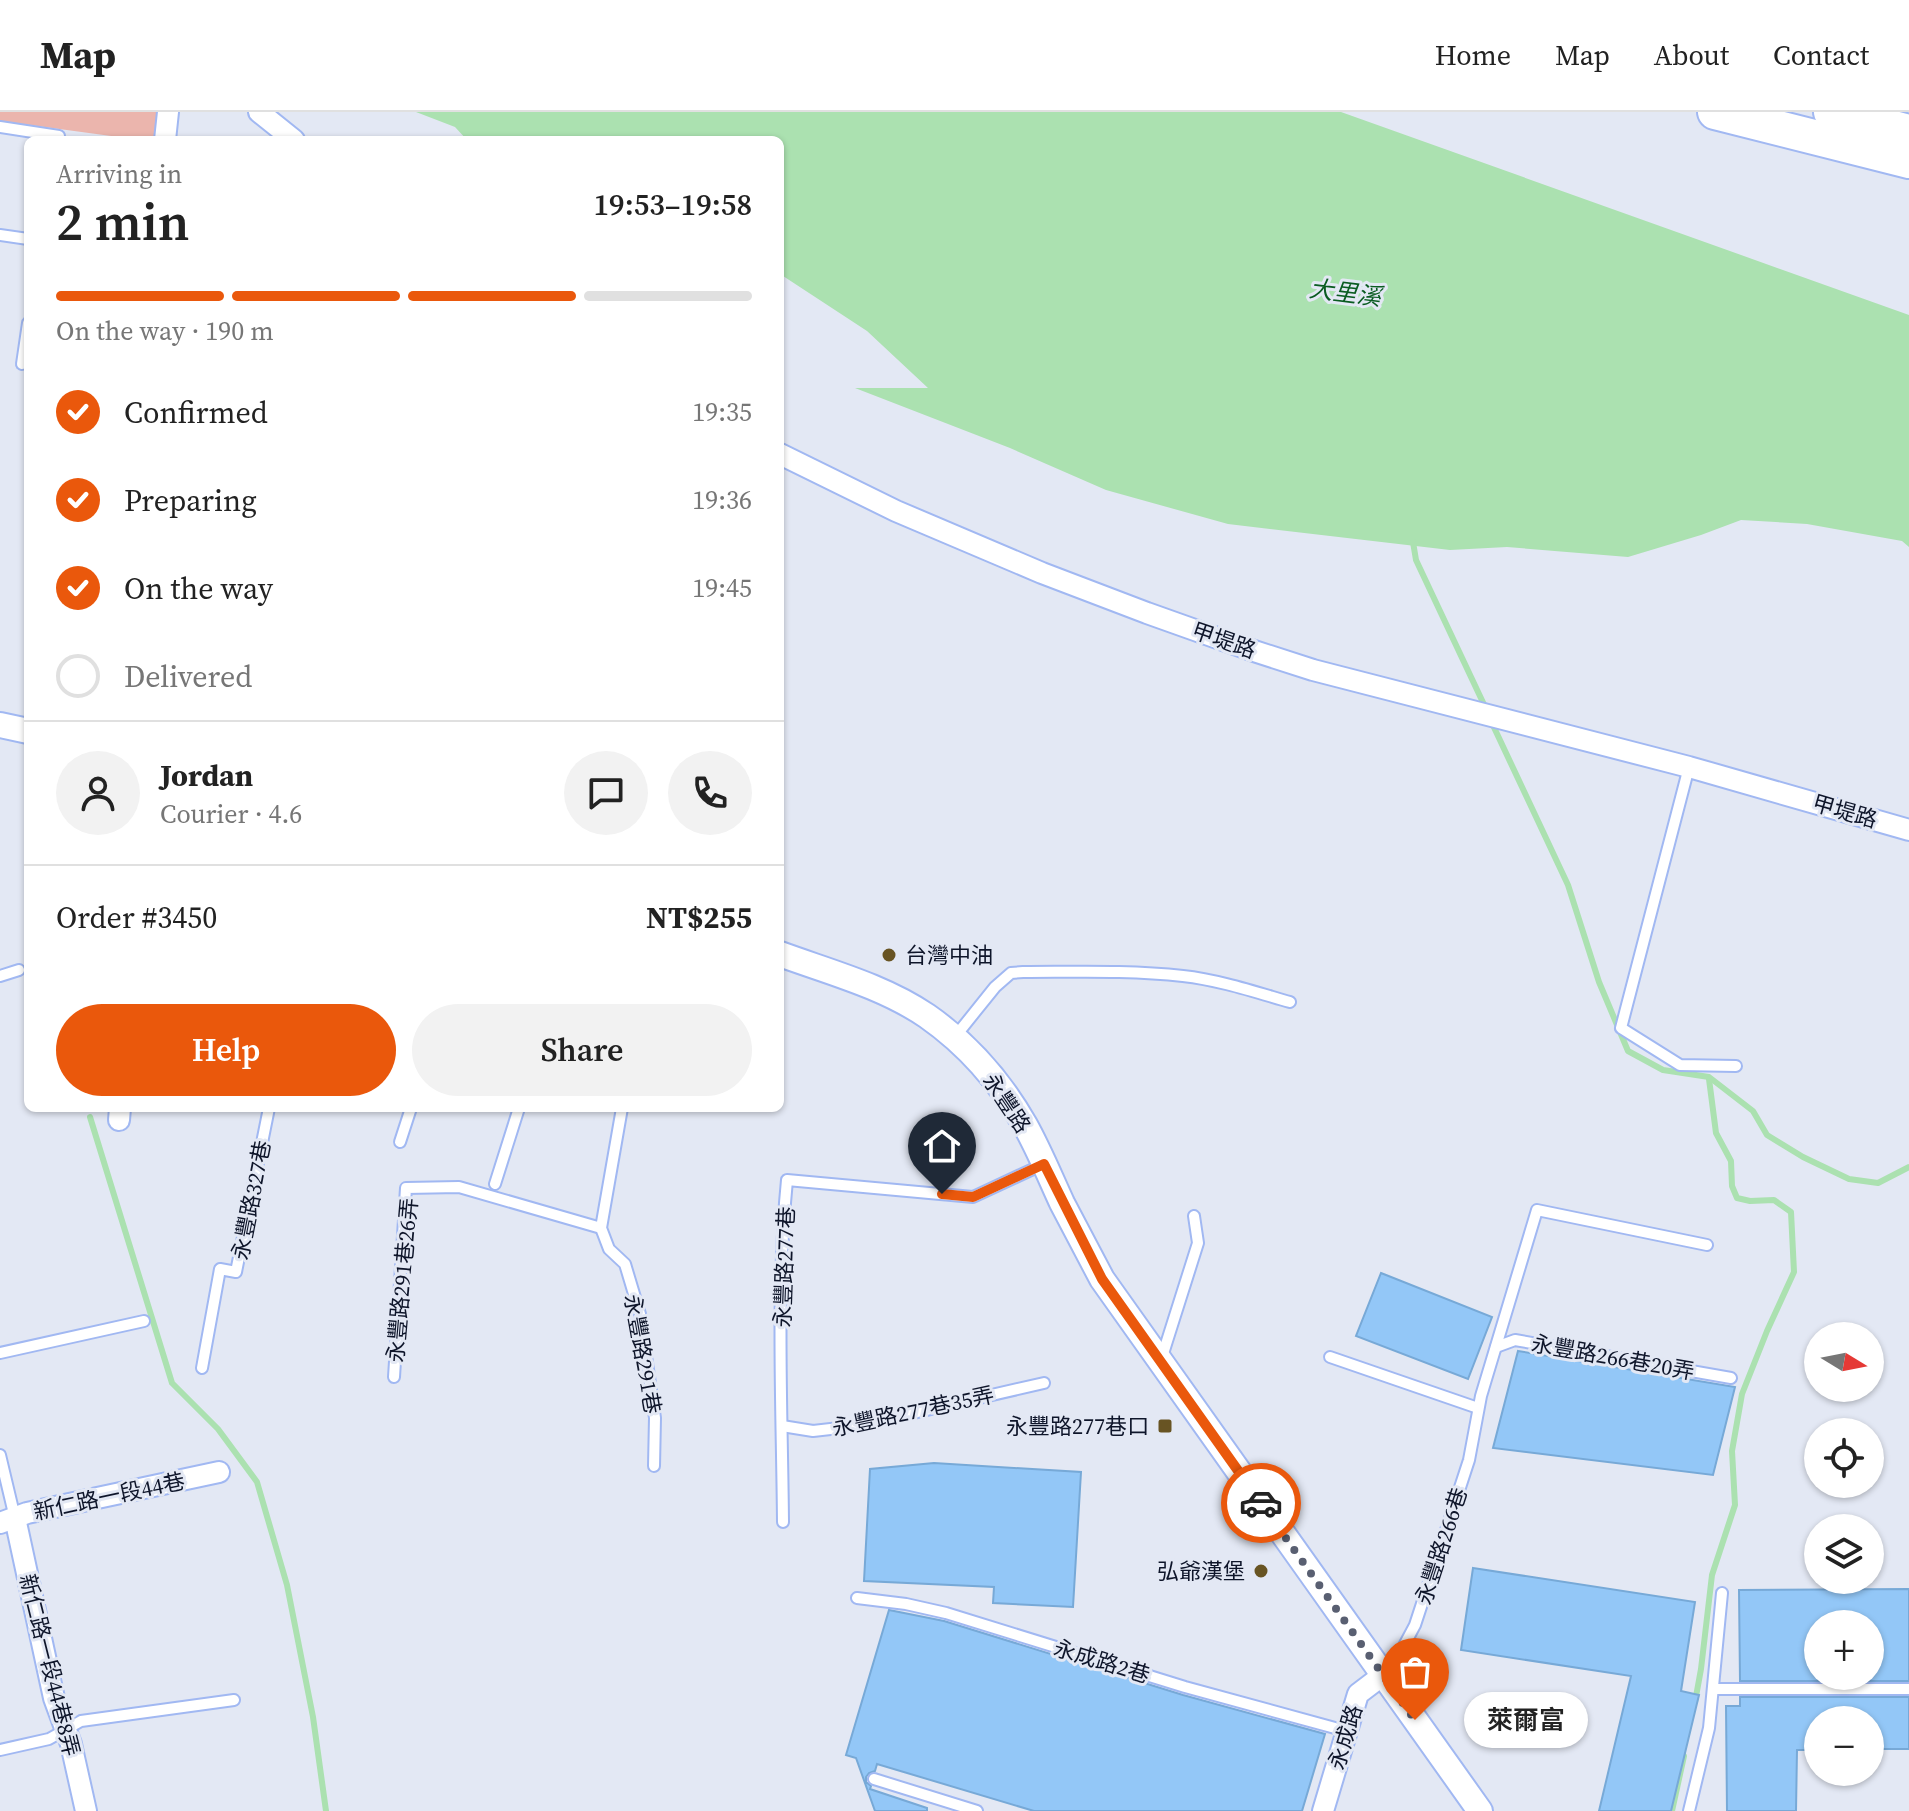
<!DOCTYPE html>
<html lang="en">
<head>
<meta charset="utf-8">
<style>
  :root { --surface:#fff; --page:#f2f2f2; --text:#222; --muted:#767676; --line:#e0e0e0; --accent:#ea580c }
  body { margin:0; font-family:"Source Serif 4","Noto Sans TC",serif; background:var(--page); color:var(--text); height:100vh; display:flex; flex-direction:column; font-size:30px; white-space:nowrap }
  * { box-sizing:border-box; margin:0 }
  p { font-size:26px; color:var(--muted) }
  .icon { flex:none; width:44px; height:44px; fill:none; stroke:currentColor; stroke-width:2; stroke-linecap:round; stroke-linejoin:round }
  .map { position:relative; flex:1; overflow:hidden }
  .details { position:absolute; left:24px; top:24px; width:760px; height:976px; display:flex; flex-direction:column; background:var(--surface); border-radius:12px; box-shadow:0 2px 6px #0004 }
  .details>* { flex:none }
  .needle { width:52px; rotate:100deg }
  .buttons { position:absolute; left:1804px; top:1210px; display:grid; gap:16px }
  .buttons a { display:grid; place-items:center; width:80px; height:80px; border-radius:50%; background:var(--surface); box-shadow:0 2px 6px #0004; font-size:40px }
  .pin { position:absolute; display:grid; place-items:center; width:68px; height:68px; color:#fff; margin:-82px -34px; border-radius:50% 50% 50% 0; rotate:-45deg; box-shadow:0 0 8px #0007 }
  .pin .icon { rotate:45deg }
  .courier { position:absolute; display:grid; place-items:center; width:80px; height:80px; margin:-40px; border:6px solid #ea580c; border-radius:50%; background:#fff; color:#222; box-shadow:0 2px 10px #0007 }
  .bubble { position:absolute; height:56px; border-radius:28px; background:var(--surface); box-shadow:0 2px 6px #0004; font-size:26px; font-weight:600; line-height:56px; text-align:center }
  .overview em { font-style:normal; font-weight:600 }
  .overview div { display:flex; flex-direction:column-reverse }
  .overview { display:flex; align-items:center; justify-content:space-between; height:136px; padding:0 32px }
  h1 { font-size:52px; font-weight:600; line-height:60px }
  .bar { display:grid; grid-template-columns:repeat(4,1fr); gap:12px 8px; align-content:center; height:96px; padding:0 32px }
  .bar i { height:10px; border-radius:6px; background:var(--line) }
  .bar .active { background:var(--accent) }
  .bar p { grid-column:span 4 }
  .line { display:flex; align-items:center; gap:20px; padding:0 32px; border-top:2px solid var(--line) }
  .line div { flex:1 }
  .round { display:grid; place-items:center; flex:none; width:84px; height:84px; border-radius:42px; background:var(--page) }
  ol { padding:0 32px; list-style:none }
  li { display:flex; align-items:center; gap:24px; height:88px }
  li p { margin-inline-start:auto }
  li .icon { padding:8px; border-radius:50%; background:var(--accent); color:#fff; stroke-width:4 }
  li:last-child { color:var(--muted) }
  li i { width:44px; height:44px; border:4px solid var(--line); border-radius:50% }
  .button { display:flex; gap:16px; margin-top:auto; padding:16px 32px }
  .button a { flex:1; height:92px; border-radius:48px; background:var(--accent); color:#fff; font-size:32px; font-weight:600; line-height:92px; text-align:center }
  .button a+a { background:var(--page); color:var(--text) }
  header { display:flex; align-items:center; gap:48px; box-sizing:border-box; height:112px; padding:0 40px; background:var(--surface); border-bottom:2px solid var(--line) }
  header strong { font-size:38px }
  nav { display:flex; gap:44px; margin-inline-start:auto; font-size:28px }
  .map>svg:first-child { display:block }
  .green { fill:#ebb5ad }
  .water { fill:#abe1b0 }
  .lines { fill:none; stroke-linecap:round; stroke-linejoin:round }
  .stream { stroke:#abe1b0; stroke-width:6 }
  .building { fill:#93c7f7; stroke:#77a9d7; stroke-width:2; fill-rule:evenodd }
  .service-casing { stroke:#a1b8f2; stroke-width:14 }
  .minor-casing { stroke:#a1b8f2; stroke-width:24 }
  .tertiary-casing { stroke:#a1b8f2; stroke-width:28 }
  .trunk-casing { stroke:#a1b8f2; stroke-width:38 }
  .service { stroke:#fff; stroke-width:10 }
  .minor { stroke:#fff; stroke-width:20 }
  .tertiary { stroke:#fff; stroke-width:24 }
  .trunk { stroke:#fff; stroke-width:34 }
  .done { stroke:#595f71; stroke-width:8; stroke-dasharray:0 14.4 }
  .route { stroke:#ea580c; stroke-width:10 }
  .poi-dot { fill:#685423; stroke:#e3e8f4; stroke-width:3 }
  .labels { text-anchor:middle; stroke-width:6; stroke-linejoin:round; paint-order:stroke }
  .street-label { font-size:22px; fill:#0e152a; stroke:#e3e8f4 }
  .poi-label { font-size:22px; fill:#0e152a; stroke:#e3e8f4; text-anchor:end }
  .water-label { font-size:24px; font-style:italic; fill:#0a5c21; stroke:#e3e8f4 }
</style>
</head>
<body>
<header>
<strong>Map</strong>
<nav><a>Home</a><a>Map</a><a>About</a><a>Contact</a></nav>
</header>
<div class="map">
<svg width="1909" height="1699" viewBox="0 0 1909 1699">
  <rect width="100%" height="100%" fill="#e3e8f4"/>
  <polygon class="green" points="0,0 161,0 157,28 126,26 0,9"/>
  <polygon class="water" points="416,0 1341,0 1909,203 1909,435 1902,429 1807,412 1741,408 1701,423 1628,445 1507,435 1450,438 1228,412 1106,378 1010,336 855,276 928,276 867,219 780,162 780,28 467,28 455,15"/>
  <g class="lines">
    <g class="stream">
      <polyline points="1413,430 1416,448 1487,599"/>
      <polyline points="1491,609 1568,773 1599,870 1628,939 1663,958 1709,965 1753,999 1767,1023 1803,1045 1849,1067 1878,1071 1909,1055"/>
      <polyline points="90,1005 172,1271 218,1317 257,1370 287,1473 313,1605 326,1699"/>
      <polyline points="1695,1590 1701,1557 1712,1463 1735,1393 1732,1339 1742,1282 1767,1219 1794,1160 1791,1100 1774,1088 1750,1089 1737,1086 1732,1074 1731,1049 1716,1021 1709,967"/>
      <polyline points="1672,1699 1684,1644"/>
    </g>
  </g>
  <g class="building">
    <polygon points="1381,1161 1492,1205 1468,1267 1356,1224"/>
    <polygon points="1518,1239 1735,1275 1713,1363 1493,1336"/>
    <polygon points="934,1351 1081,1360 1073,1495 993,1491 994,1475 864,1469 870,1357"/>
    <polygon points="1473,1456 1695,1490 1681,1579 1699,1583 1671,1699 1599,1699 1631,1564 1461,1538"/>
    <path d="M1909 1477V1569H1740L1739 1478ZM1818 1512H1870V1564H1818Z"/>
    <polygon points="889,1498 944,1509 1183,1583 1325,1622 1302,1699 1034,1699 877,1652 875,1659 869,1661 866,1665 866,1670 871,1674 870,1677 927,1696 927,1699 875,1699 856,1646 846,1643"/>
    <polygon points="1740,1585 1909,1585 1909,1637 1870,1637 1870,1608 1818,1608 1818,1638 1797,1638 1796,1699 1727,1699 1726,1594 1740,1594"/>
  </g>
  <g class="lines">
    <defs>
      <g id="service">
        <polyline points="0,15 59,24 58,28"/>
        <polyline points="0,123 28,127"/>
        <polyline points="22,252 28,211"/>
        <polyline points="1689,655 1621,916 1680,953 1736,954"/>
        <polyline points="0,864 19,858"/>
        <path d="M954 926 995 875 1011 861 1023 860C1076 860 1130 858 1183 864 1219 868 1255 880 1290 890"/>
        <polyline points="622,996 601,1116 609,1137 625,1152 640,1202 655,1306 654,1354"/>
        <polyline points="400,1030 411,996"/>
        <polyline points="495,1072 519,996"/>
        <polyline points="1496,1235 1515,1228 1731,1266"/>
        <polyline points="0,1241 144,1209"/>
        <polyline points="1330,1245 1478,1296"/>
        <polyline points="1161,1248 1198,1131 1194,1104"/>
        <polyline points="202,1256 220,1157 236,1160 269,996"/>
        <polyline points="394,1265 406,1076 459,1075 601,1116"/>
        <polyline points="782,1314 813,1319 857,1314 1044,1271"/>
        <polyline points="0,1343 15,1406"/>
        <path d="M783 1410C782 1296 776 1181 787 1068L973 1085 1044 1052"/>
        <polyline points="857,1486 906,1492 946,1501 1185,1575 1346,1619"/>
        <polyline points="1384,1562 1399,1543 1415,1513 1469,1348 1481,1284 1537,1098 1707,1133"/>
        <polyline points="1713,1577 1909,1577"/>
        <polyline points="0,1638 49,1627 81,1609 234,1588"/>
        <polyline points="874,1667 977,1699"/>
        <polyline points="1689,1699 1709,1616 1722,1481"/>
      </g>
      <g id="minor">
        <polyline points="259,0 294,28"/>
        <polyline points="165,28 168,0"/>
        <polyline points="780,342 896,399 1042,461 1147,501 1251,538 1313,558 1689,655 1909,718"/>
        <polyline points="119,1008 120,996"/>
        <polyline points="15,1406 54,1586 71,1632 86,1699"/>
        <polyline points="0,1411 27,1401 219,1360"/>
        <polyline points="1323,1699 1358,1582 1383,1563"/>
      </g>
      <g id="tertiary">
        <polyline points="0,613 28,619"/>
        <path d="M780 842C829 860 883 874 927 904 967 932 1001 971 1025 1013 1039 1038 1050 1065 1062 1091 1075 1116 1089 1142 1102 1167L1480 1699"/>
      </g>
      <g id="trunk">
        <polyline points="1715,0 1909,49"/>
        <polyline points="1831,0 1909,20"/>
      </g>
    </defs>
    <use href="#service" class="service-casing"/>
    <use href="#minor" class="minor-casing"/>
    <use href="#tertiary" class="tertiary-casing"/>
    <use href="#trunk" class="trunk-casing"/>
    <use href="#service" class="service"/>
    <use href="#minor" class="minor"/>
    <use href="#tertiary" class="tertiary"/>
    <use href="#trunk" class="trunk"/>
  </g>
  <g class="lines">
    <polyline class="done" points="1261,1391 1415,1608"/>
    <polyline class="route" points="942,1082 973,1085 1044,1052 1102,1167 1261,1391"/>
  </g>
  <g class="poi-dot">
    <circle cx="889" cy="843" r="8"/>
    <rect x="1157" y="1306" width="16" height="16" rx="4"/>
    <circle cx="1261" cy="1459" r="8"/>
  </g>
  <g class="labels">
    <g class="street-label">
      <text transform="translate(1224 528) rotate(19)" y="8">甲堤路</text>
      <text transform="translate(1845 699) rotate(16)" y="8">甲堤路</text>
      <text transform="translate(1007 991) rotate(56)" y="8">永豐路</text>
      <text transform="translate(251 1088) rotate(-79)" y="8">永豐路327巷</text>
      <text transform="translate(784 1155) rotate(-88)" y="8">永豐路277巷</text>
      <text transform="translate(402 1168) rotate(-85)" y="8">永豐路291巷26弄</text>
      <text transform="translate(643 1242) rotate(80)" y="8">永豐路291巷</text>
      <text transform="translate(1613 1245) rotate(10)" y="8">永豐路266巷20弄</text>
      <text transform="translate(913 1299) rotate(-12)" y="8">永豐路277巷35弄</text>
      <text transform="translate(109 1384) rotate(-12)" y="8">新仁路一段44巷</text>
      <text transform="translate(1441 1434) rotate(-72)" y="8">永豐路266巷</text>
      <text transform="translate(1102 1549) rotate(17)" y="8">永成路2巷</text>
      <text transform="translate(50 1553) rotate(76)" y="8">新仁路一段44巷8弄</text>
      <text transform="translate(1345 1625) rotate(-73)" y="8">永成路</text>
    </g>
    <g class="poi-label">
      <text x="905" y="851" text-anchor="start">台灣中油</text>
      <text x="1149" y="1322">永豐路277巷口</text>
      <text x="1245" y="1467">弘爺漢堡</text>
    </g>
    <g class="water-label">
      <text transform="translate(1345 181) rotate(7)" y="8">大里溪</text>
    </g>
  </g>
</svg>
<div class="buttons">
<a><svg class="needle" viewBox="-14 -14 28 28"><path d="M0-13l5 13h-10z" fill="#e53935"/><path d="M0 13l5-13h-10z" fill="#767676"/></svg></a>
<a><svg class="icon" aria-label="locate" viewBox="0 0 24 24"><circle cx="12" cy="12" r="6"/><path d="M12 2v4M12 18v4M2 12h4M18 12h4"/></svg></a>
<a><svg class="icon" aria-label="layers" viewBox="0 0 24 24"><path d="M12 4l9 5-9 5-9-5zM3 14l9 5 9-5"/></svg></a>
<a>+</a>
<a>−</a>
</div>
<div class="pin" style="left:1415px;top:1608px;background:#ea580c"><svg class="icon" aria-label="bag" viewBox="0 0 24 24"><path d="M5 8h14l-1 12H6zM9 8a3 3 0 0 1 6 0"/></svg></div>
<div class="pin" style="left:942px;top:1082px;background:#1f2937"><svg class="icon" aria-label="home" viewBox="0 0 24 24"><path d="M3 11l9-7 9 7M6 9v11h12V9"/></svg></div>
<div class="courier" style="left:1261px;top:1391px"><svg class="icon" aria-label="car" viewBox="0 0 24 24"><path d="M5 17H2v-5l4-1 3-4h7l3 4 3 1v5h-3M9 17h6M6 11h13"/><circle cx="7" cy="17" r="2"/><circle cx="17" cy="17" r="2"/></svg></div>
<div class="bubble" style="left:1464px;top:1580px;width:124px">萊爾富</div>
<section class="details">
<div class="overview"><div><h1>2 min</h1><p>Arriving in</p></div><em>19:53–19:58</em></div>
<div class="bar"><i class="active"></i><i class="active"></i><i class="active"></i><i></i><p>On the way · 190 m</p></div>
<ol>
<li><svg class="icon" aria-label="check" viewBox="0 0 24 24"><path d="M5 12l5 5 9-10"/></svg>Confirmed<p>19:35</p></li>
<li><svg class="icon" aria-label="check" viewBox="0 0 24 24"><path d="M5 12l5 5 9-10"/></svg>Preparing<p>19:36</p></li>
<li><svg class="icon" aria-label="check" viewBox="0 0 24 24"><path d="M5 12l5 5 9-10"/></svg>On the way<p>19:45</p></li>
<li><i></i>Delivered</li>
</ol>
<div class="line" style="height:144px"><a class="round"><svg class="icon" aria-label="person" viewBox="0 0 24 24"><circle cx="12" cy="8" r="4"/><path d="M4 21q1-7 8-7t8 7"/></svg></a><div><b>Jordan</b><p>Courier · 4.6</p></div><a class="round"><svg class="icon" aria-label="chat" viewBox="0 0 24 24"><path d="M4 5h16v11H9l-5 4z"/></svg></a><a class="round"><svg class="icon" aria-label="phone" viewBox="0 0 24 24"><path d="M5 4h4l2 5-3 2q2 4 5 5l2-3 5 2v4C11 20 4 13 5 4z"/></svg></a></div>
<div class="line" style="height:104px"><div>Order #3450</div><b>NT$255</b></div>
<div class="button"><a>Help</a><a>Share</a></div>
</section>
</div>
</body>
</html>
